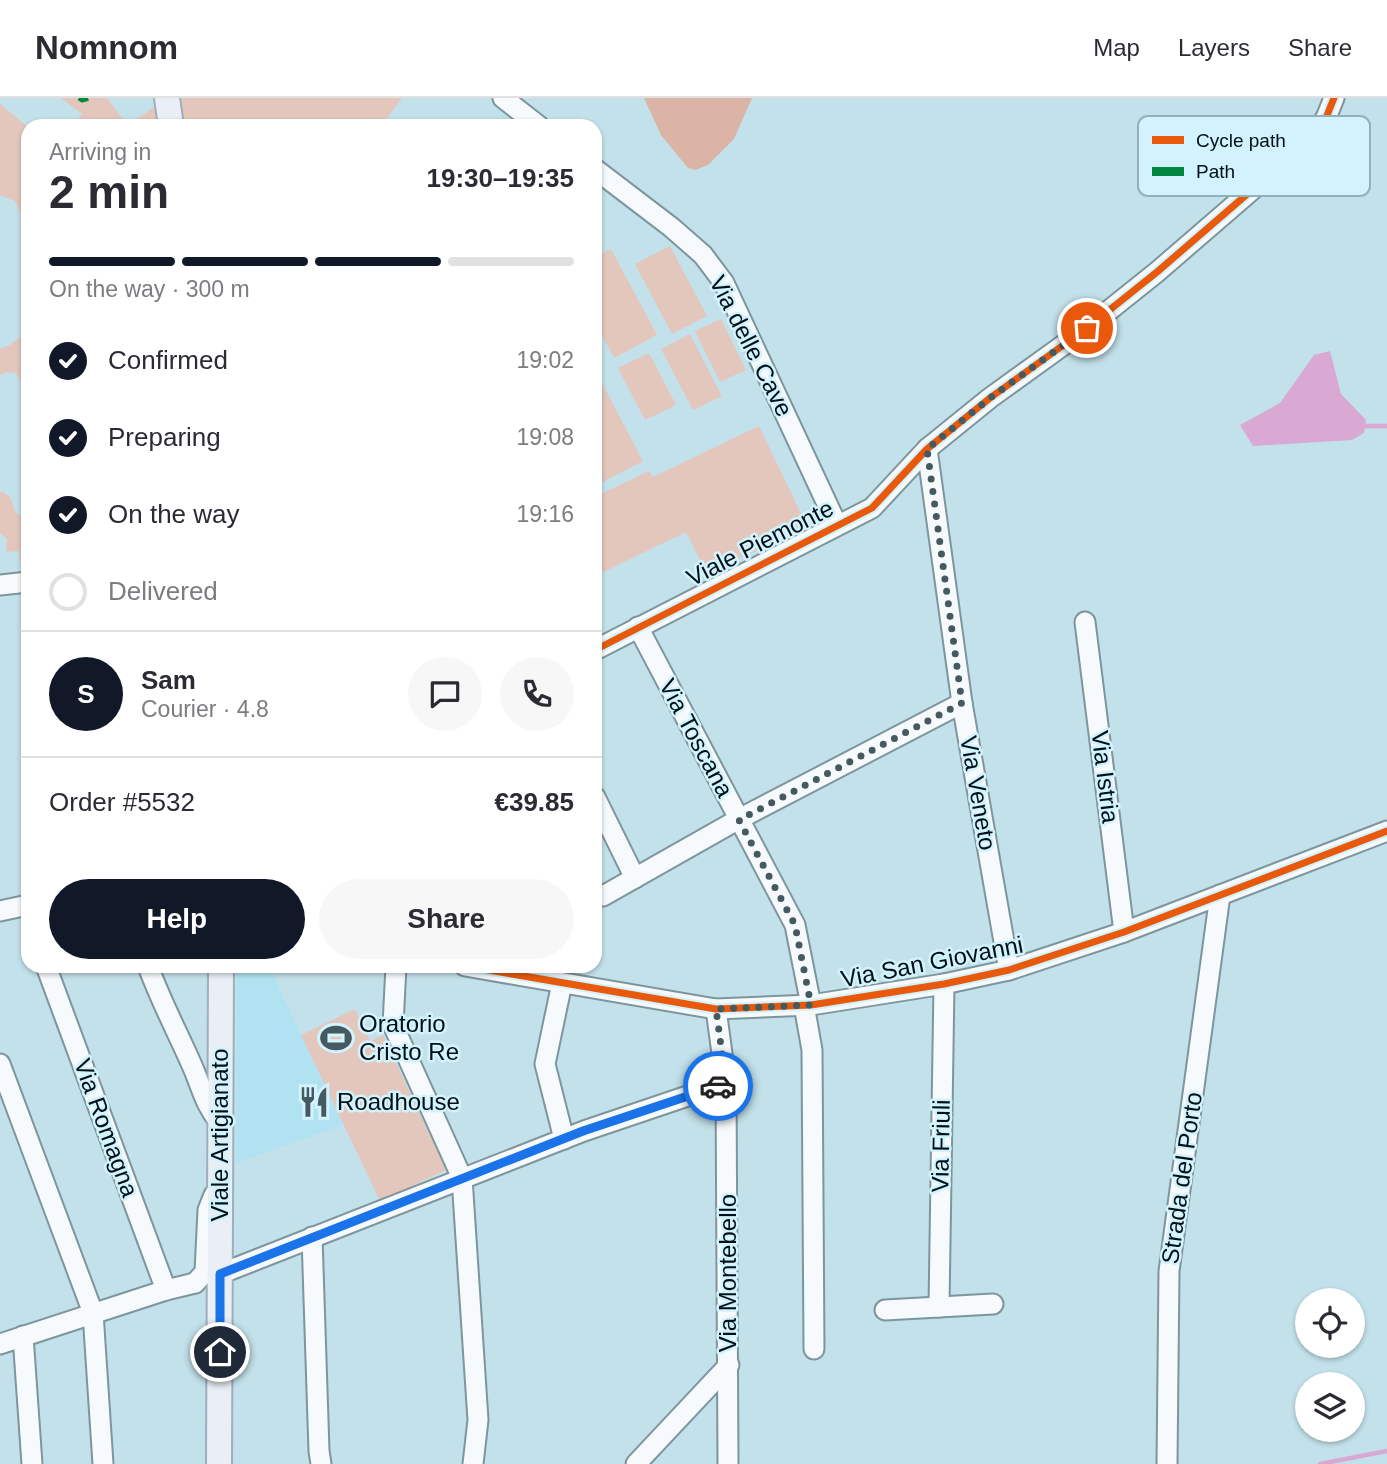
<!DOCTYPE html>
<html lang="en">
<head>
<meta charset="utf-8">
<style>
  :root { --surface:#fff; --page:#f7f7f7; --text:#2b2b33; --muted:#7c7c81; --line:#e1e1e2; --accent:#111827 }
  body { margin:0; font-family:Arial,sans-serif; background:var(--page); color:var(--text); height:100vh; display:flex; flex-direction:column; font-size:26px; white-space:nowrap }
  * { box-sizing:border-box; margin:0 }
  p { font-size:23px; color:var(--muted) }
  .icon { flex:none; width:38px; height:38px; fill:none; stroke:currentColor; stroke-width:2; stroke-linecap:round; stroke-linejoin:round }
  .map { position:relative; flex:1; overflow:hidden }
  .panel { position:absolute; left:21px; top:21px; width:581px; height:854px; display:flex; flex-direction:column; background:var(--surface); border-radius:21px; box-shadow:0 2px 5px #0004 }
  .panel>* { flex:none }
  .tools { position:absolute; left:1295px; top:1190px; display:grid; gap:14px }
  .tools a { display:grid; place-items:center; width:70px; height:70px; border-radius:50%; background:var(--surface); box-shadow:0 2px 5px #0004; font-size:35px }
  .pin { position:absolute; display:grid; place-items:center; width:60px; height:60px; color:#fff; margin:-30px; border:4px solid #fff; border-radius:50%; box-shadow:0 2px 7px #0007 }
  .courier { position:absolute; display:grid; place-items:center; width:70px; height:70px; margin:-35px; border:5px solid #1a73e8; border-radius:50%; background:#fff; color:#222; box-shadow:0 2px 9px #0007 }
  .head em { font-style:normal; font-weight:600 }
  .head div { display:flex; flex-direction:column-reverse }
  .head { display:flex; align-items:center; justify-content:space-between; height:119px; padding:0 28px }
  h1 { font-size:46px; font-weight:600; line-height:52px }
  .bar { display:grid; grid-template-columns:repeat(4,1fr); gap:10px 7px; align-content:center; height:84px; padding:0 28px }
  .bar i { height:9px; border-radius:5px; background:var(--line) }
  .bar .on { background:var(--accent) }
  .bar p { grid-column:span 4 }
  .line { display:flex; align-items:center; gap:18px; padding:0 28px; border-top:2px solid var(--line) }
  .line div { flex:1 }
  .round { display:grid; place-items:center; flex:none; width:74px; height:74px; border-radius:37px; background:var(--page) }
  ol { padding:0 28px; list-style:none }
  li { display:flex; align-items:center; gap:21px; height:77px }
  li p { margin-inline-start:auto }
  li .icon { padding:7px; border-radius:50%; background:var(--accent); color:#fff; stroke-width:4 }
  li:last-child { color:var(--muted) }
  li i { width:38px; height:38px; border:4px solid var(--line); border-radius:50% }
  .button { display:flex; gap:14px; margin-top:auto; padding:14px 28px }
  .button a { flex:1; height:80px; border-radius:42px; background:var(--accent); color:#fff; font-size:28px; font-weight:600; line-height:80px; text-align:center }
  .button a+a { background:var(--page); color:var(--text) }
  header { display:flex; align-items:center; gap:42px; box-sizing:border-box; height:98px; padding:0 35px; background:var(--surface); border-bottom:2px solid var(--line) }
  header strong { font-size:33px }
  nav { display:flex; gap:38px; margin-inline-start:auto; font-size:24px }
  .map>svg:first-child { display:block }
  .built { fill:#b1e2f1 }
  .green { fill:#e3c7bc }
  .forest { fill:#dbb4a6 }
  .water { fill:#d9a8d3 }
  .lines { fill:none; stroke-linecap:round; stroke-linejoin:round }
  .stream { stroke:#d9a8d3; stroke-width:4.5 }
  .minor-casing { stroke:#7d959c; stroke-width:23 }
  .major-casing { stroke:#9eaebc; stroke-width:28 }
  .minor { stroke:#f6fafc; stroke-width:19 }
  .major { stroke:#e9eff5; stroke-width:24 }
  .quiet { stroke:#00873e; stroke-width:5; stroke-dasharray:10 5; stroke-linecap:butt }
  .cycleway-casing { stroke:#d2f3fd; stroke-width:11 }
  .cycleway { stroke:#e8590c; stroke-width:7 }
  .done { stroke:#445960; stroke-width:7; stroke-dasharray:0 12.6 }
  .route { stroke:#1a73e8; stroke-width:9 }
  .labels { text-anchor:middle; stroke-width:5; stroke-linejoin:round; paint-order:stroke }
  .street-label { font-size:24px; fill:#001016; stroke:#d2f3fd }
  .poi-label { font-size:24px; fill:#001016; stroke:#d2f3fd; text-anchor:start }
  .key { fill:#d2f3fd; stroke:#93afb8; stroke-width:2 }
  .key-label { font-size:19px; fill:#001016 }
</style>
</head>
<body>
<header>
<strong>Nomnom</strong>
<nav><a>Map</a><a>Layers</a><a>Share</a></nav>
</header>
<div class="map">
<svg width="1387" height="1366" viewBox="0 0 1387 1366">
  <rect width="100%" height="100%" fill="#c3e1ea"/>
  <polygon class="built" points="237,868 269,868 343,1027 236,1065"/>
  <g class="green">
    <polygon points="61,0 107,0 121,19 128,23 137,21 154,9 159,28 72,28 82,16"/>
    <polygon points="182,0 402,0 381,28 184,28 181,6"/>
    <polygon points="0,6 28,29 28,131 15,103 0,97"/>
    <polygon points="670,148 707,218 672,236 635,166"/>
    <polygon points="611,151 657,237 614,260 595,224 595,160"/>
    <polygon points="721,221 746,272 720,284 695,233"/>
    <polygon points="28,233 28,280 21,284 16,275 7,274 0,277 0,251 10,247"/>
    <polygon points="690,236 722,298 693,312 661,251"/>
    <polygon points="649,255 676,307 645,322 618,270"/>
    <polygon points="595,272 643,363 595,388"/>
    <polygon points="759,328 807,428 707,476 686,434 595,478 595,399 649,373 653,379"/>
    <polygon points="0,394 3,394 10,399 16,415 28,421 28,474 22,474 19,453 6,454 7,441 0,435"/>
    <polygon points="355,911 370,943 383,937 446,1072 380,1103 301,937"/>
  </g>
  <polygon class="forest" points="644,0 752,0 734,41 708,67 695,72 688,70 661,37"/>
  <polygon class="water" points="1330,253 1341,296 1366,322 1364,335 1352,342 1253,348 1240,327 1280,305 1314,257"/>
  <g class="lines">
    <g class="stream">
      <polyline points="1365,328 1387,328"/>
      <polyline points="1320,1366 1387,1353"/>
    </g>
    <defs>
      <g id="minor">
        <polyline points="503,0 539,28"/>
        <polyline points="595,71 671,129 703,157 724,185 837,427"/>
        <polyline points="927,351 962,605 1009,872"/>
        <polyline points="0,487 28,484"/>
        <polyline points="1085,524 1124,834"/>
        <polyline points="638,529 795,827 811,907"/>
        <polyline points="595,552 872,410 927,351 990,300 1087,230 1157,174 1260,85 1315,34 1326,20 1334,0"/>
        <polyline points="595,699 635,780"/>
        <polyline points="595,796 603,798 739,721 962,605"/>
        <polyline points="0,813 28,807"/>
        <polyline points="46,868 166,1192"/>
        <path d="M148 868C161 904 179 937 194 972 203 994 205 1006 220 1025"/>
        <polyline points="396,868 393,927 462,1080 478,1322 473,1366"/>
        <polyline points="465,868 716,911 811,907 944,886 1009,872 1124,834 1387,733"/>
        <polyline points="562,885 545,966 564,1041"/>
        <polyline points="804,907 812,952 814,1251"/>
        <polyline points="0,966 93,1215 103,1366"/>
        <polyline points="726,985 728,1366"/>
        <polyline points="312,1139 319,1353 321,1366"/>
        <polyline points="220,1176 584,1033 726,985 716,911"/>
        <polyline points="195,1185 205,1174 208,1112 214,1097"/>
        <polyline points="939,1209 944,886"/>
        <polyline points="885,1212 993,1206"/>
        <polyline points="23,1238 32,1366"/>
        <polyline points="0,1246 166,1192 195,1185"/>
        <polyline points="636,1366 729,1267"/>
        <polyline points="1167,1366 1169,1173 1220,797"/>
      </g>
      <g id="major">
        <polyline points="167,0 171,28"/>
        <polyline points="219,1366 221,868"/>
      </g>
    </defs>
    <use href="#minor" class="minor-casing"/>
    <use href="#major" class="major-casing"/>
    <use href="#minor" class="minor"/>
    <use href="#major" class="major"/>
    <polyline class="quiet" points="79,0 82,2 89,0"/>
    <defs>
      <g id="cycleway">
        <polyline points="595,552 872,410 927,351 990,300 1087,230 1157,174 1260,85 1315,34 1326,20 1334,0"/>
        <polyline points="465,868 716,911 811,907 944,886 1009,872 1124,834 1387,733"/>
      </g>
    </defs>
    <use href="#cycleway" class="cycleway-casing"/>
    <use href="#cycleway" class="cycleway"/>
  </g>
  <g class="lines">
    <polyline class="done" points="718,988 726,985 716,911 811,907 795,827 739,722 962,605 927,351 990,300 1087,230"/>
    <polyline class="route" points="220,1254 220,1176 583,1033 718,988"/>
  </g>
  <defs>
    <symbol id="stadium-bare" viewBox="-9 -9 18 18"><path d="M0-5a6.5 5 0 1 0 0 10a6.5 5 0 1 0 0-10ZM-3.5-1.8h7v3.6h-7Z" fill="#445960" stroke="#d2f3fd" stroke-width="2.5" paint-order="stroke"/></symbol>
    <symbol id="restaurant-bare" viewBox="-9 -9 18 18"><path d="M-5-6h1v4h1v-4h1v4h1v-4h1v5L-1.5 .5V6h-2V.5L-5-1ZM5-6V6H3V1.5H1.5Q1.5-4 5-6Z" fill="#445960" stroke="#d2f3fd" stroke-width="2.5" paint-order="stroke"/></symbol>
  </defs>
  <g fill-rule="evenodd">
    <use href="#stadium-bare" x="314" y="918" width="44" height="44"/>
    <use href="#restaurant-bare" x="292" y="982" width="44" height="44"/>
  </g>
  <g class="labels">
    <g class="street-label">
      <text transform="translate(751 248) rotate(63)" y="8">Via delle Cave</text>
      <text transform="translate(760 445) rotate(-27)" y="8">Viale Piemonte</text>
      <text transform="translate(696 640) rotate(62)" y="8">Via Toscana</text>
      <text transform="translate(1105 679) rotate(83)" y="8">Via Istria</text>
      <text transform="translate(978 695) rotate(80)" y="8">Via Veneto</text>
      <text transform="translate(932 864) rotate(-11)" y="8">Via San Giovanni</text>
      <text transform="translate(106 1030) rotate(70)" y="8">Via Romagna</text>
      <text transform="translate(220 1037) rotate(-90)" y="8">Viale Artigianato</text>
      <text transform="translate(941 1048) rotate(-89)" y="8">Via Friuli</text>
      <text transform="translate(1182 1080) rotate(-82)" y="8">Strada del Porto</text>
      <text transform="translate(728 1175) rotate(-90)" y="8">Via Montebello</text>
    </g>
    <g class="poi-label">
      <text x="359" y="934">Oratorio<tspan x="359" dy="28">Cristo Re</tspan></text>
      <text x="337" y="1012">Roadhouse</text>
    </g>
  </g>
  <rect x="1138" y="18" width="232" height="80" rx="10" class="key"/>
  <rect x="1152" y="38" width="32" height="8" fill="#e8590c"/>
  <rect x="1152" y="69" width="32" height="9" fill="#00873e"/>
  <g class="key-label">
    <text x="1196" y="49">Cycle path</text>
    <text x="1196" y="80">Path</text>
  </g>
</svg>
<div class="tools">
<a><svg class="icon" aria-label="locate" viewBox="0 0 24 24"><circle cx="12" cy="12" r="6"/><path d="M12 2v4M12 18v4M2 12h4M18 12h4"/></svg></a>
<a><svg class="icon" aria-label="layers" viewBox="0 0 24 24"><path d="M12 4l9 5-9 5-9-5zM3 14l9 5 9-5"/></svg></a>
</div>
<div class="pin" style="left:1087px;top:230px;background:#ea580c"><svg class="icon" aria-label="bag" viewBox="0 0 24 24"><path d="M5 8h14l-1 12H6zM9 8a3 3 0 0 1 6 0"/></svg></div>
<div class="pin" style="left:220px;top:1254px;background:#1f2937"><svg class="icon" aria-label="home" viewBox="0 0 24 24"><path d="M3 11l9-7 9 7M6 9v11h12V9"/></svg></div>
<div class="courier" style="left:718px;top:988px"><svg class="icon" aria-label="car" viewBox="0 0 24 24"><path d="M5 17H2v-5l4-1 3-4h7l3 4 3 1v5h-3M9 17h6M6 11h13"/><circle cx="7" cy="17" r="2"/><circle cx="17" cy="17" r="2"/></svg></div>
<section class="panel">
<div class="head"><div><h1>2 min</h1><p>Arriving in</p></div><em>19:30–19:35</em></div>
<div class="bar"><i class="on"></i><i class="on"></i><i class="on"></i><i></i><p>On the way · 300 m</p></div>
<ol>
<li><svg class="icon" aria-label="check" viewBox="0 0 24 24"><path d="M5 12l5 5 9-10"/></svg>Confirmed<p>19:02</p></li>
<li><svg class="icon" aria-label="check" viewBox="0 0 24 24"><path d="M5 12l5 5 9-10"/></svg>Preparing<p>19:08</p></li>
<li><svg class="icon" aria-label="check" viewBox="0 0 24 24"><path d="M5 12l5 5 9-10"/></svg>On the way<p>19:16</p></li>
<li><i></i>Delivered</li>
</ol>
<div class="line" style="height:126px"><b class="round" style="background:var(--accent);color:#fff">S</b><div><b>Sam</b><p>Courier · 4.8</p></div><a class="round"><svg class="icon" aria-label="chat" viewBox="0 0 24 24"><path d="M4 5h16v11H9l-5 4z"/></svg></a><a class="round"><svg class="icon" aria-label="phone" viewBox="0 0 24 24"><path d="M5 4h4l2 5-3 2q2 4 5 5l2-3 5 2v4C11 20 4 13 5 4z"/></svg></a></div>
<div class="line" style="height:91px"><div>Order #5532</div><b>€39.85</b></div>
<div class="button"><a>Help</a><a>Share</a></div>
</section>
</div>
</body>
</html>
